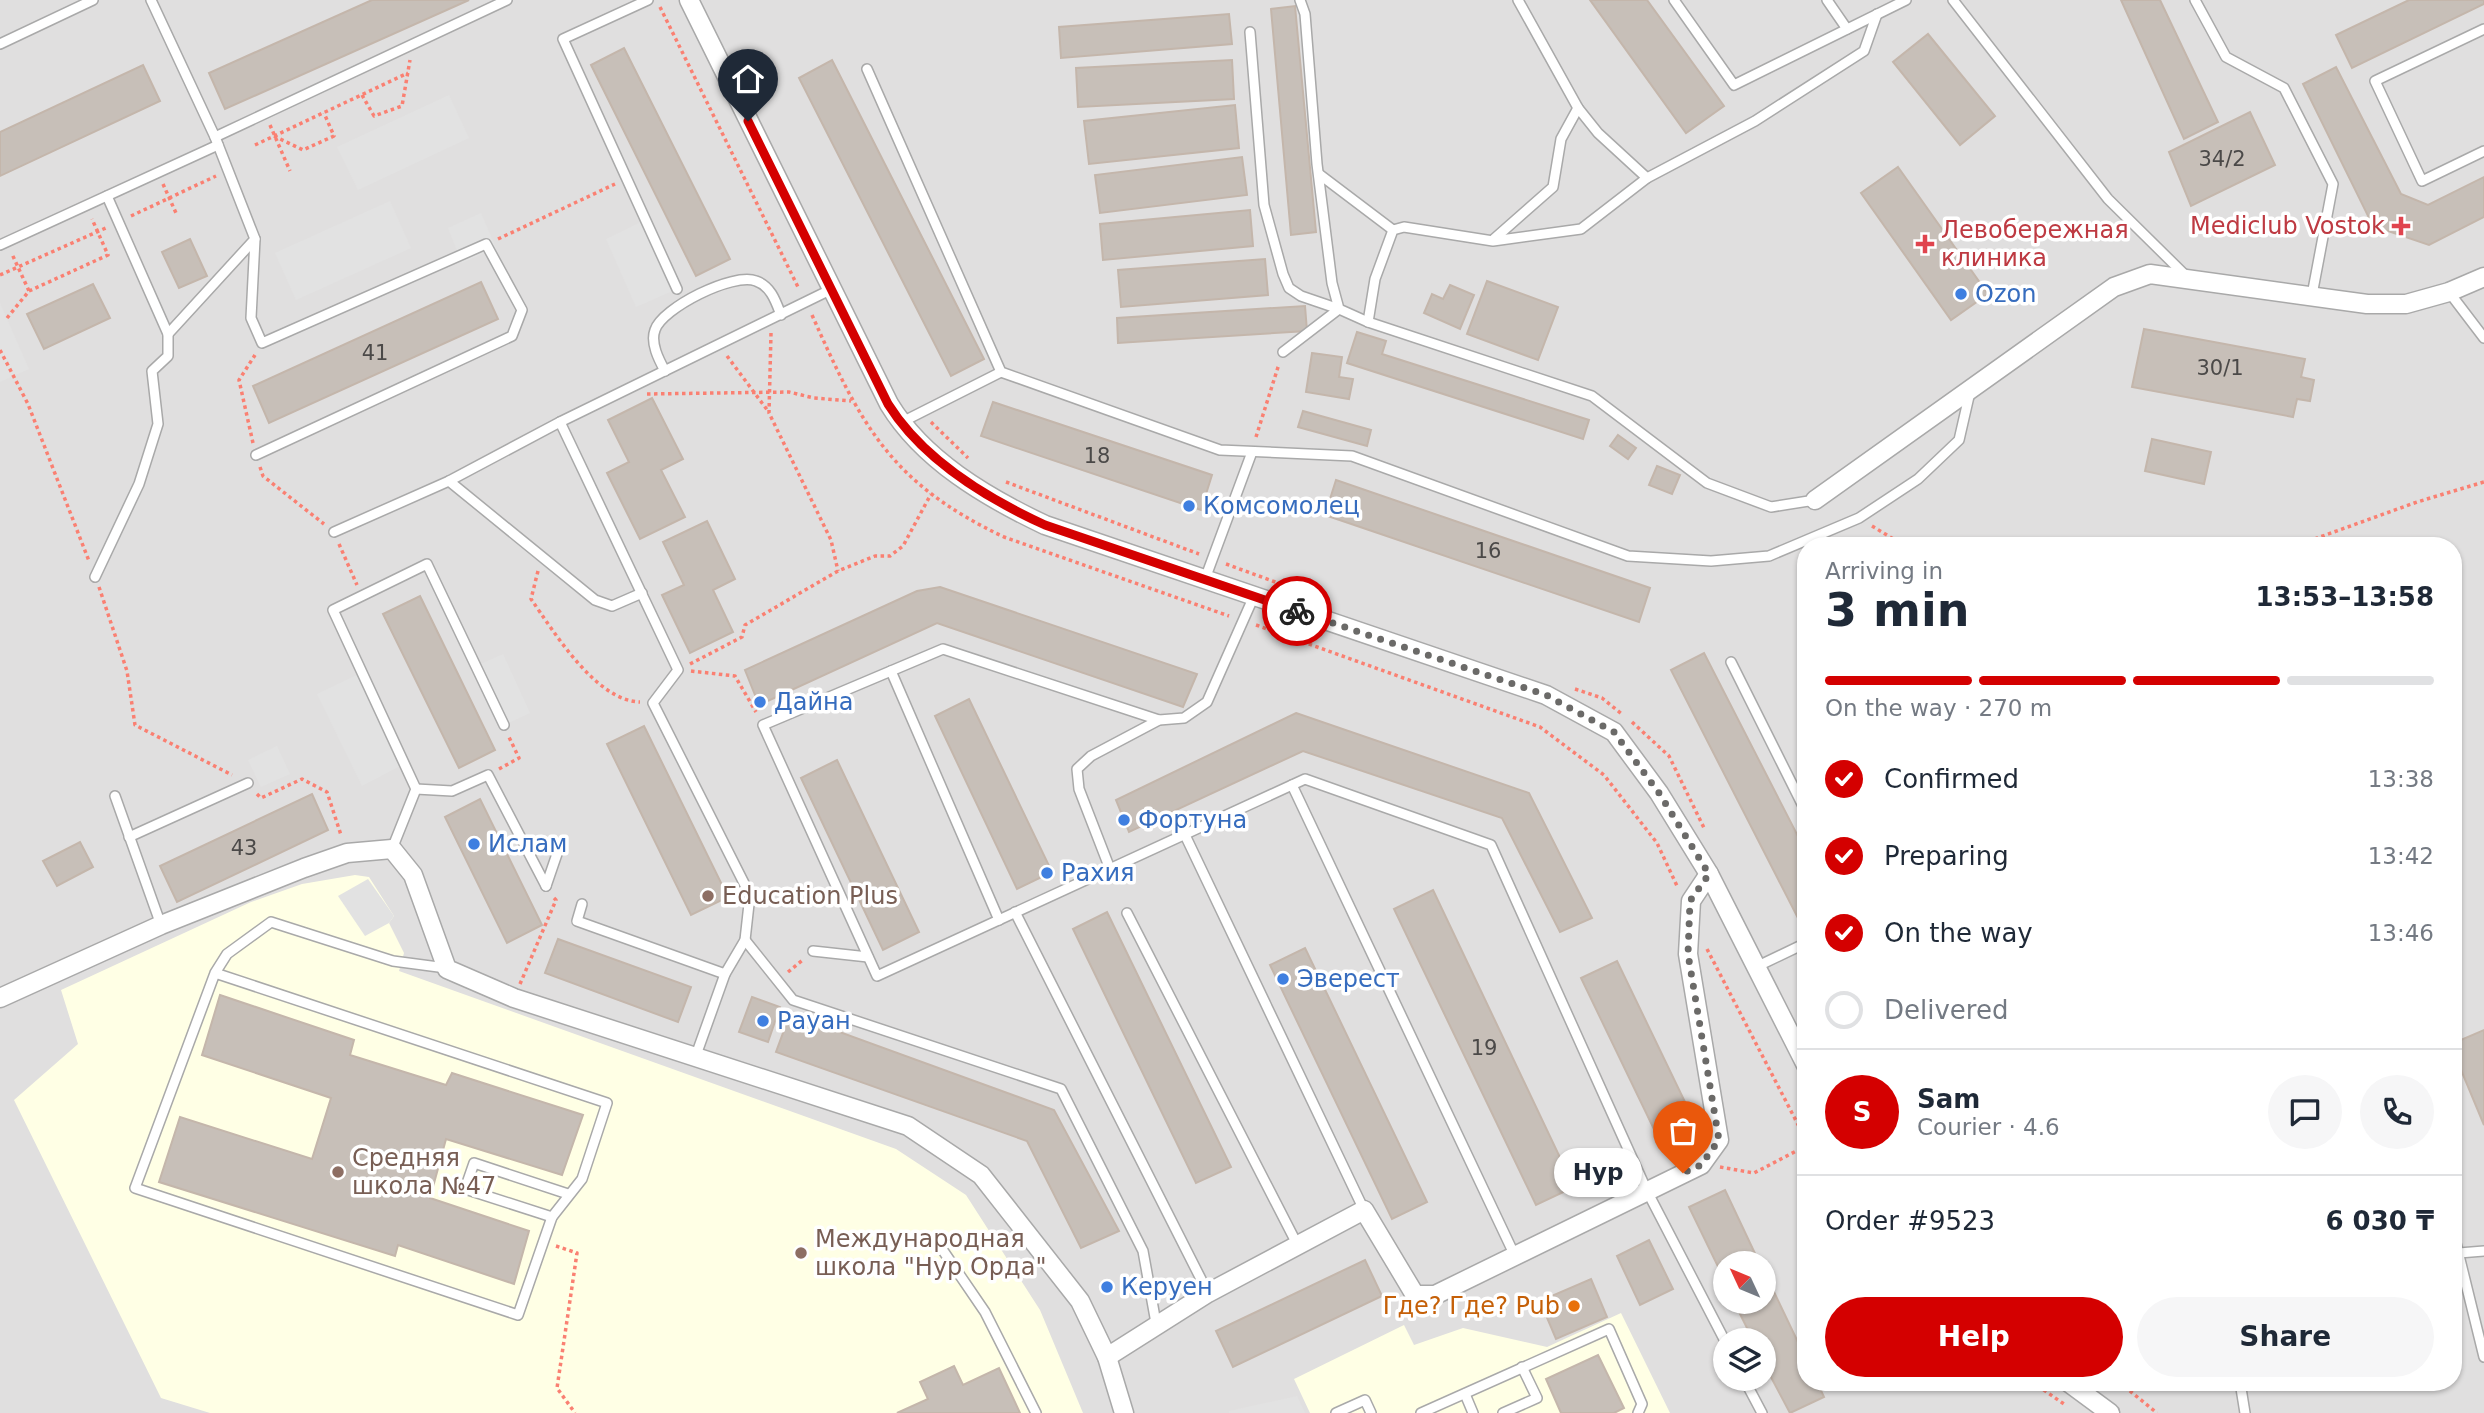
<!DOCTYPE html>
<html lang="en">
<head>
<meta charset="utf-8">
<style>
  :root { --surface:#fff; --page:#f6f6f7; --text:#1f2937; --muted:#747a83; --line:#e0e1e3; --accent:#d40000 }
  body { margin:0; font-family:"DejaVu Sans",sans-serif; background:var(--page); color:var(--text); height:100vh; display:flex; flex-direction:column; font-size:26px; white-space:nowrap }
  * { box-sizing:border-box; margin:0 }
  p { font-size:23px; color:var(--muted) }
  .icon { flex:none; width:38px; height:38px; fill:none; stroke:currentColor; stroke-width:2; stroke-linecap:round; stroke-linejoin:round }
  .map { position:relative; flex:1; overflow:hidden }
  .panel { position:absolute; left:1797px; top:537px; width:665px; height:854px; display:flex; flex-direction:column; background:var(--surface); border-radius:28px; box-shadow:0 2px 5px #0004 }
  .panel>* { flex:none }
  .needle { width:46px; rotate:314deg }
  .controls { position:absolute; left:1713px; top:1251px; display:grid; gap:14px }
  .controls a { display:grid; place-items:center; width:63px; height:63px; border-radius:50%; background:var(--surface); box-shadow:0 2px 5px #0004; font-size:35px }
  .pin { position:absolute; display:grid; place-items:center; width:60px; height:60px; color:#fff; margin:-72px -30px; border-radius:50% 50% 50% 0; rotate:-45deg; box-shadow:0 0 7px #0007 }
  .pin .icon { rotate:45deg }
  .courier { position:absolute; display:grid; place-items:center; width:70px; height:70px; margin:-35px; border:5px solid #d40000; border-radius:50%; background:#fff; color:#222; box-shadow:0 2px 9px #0007 }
  .bubble { position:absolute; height:49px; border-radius:24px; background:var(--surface); box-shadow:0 2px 5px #0004; font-size:23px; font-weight:700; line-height:49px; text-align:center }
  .overview em { font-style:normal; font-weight:700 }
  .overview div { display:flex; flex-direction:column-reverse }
  .overview { display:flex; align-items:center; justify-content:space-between; height:119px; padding:0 28px }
  h1 { font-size:46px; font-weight:700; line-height:52px }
  .bar { display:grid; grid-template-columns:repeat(4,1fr); gap:10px 7px; align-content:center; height:84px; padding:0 28px }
  .bar i { height:9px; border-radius:5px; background:var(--line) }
  .bar .on { background:var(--accent) }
  .bar p { grid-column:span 4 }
  .line { display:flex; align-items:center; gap:18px; padding:0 28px; border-top:2px solid var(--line) }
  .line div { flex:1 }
  .round { display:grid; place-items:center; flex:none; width:74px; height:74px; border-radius:37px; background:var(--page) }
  ol { padding:0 28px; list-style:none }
  li { display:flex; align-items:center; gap:21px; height:77px }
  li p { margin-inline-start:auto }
  li .icon { padding:7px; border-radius:50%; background:var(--accent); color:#fff; stroke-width:4 }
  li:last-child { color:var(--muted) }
  li i { width:38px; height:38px; border:4px solid var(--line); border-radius:50% }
  .button { display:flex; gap:14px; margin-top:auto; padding:14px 28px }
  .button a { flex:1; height:80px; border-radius:42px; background:var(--accent); color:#fff; font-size:28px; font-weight:700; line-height:80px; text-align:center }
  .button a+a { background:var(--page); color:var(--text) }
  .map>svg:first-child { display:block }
  .residential { fill:#e0dfdf; fill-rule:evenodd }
  .education { fill:#ffffe5 }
  .parking { fill:#e2e2e2 }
  .building { fill:#c7bfb8; stroke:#c4b6ab; stroke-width:2 }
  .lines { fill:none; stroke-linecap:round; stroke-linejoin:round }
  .service-casing { stroke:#a9a9a9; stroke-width:12 }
  .minor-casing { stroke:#a9a9a9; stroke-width:21 }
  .path { stroke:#fa8072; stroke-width:3.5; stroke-dasharray:3.5 3.5; stroke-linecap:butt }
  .service { stroke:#fff; stroke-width:9 }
  .minor { stroke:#fff; stroke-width:18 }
  .done { stroke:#6b6a68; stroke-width:7; stroke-dasharray:0 12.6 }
  .route { stroke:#d40000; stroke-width:9 }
  .health-dot { fill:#e0444e; stroke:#fff; stroke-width:2.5 }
  .shop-dot { fill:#3f7fe0; stroke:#fff; stroke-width:2.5 }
  .education-dot { fill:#8d6e63; stroke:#fff; stroke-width:2.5 }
  .food-dot { fill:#e8710a; stroke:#fff; stroke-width:2.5 }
  .labels { text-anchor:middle; stroke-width:7; stroke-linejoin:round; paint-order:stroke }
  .number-label { font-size:21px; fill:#4b4948 }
  .health-label { font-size:24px; fill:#be3a42; stroke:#fff; text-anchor:end }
  .shop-label { font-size:24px; fill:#366cbe; stroke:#fff; text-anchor:start }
  .education-label { font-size:24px; fill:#785e54; stroke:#fff; text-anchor:start }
  .food-label { font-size:24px; fill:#c56008; stroke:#fff; text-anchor:end }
</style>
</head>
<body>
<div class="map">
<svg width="2484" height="1413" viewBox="0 0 2484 1413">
  <rect width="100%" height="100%" fill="#f2efe9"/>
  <path class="residential" d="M0 0H2484V1413H0ZM1806 546H2454V1382H1806ZM1726 1264H1764V1302H1726ZM1726 1340H1764V1379H1726Z"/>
  <g class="education">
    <polygon points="355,875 369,877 394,916 389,923 404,953 399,971 896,1149 966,1195 1040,1310 1083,1413 210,1413 161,1398 14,1100 78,1044 61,990 251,902 302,884"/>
    <polygon points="1621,1313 1670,1413 1310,1413 1294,1379 1404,1325 1414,1345 1463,1328 1547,1347"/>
  </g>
  <g class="parking">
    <polygon points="449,95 469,138 358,190 337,147"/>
    <polygon points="390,201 411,248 296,300 275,253"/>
    <polygon points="481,213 496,248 462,263 448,228"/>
    <polygon points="645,220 677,289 636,307 606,239"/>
    <polygon points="0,303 29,369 0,382"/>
    <polygon points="503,654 530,713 504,725 476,666"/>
    <polygon points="361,673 404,764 362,786 317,694"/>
    <polygon points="277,746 290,774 261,787 248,760"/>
    <polygon points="368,879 394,916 389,923 365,936 338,896"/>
    <polygon points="1297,1396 1305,1413 1229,1413 1229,1411"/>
  </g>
  <g class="building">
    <polygon points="372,0 469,0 225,109 209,73"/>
    <polygon points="1590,0 1647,0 1724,106 1686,133"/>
    <polygon points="2121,0 2160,0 2218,122 2184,139"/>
    <polygon points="2409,0 2484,0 2484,4 2352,68 2336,35"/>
    <polygon points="1295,6 1316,232 1291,235 1271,9"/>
    <polygon points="1229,14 1232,44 1061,58 1059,27"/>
    <polygon points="1928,34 1995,116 1960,145 1893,62"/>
    <polygon points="624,48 730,259 696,276 591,65"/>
    <polygon points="832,60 984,359 951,376 799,78"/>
    <polygon points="1232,60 1234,99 1078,107 1076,68"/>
    <polygon points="143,65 160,101 0,176 0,132"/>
    <polygon points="2336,67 2401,194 2428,205 2484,177 2484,217 2429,245 2373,226 2303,84"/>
    <polygon points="1235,105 1239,148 1089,164 1084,121"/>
    <polygon points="2250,112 2275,165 2191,206 2169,152"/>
    <polygon points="1242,157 1247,195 1100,213 1095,175"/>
    <polygon points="1898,167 1988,294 1951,320 1861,193"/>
    <polygon points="1250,210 1253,246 1103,260 1100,224"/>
    <polygon points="190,239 207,276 179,288 162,252"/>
    <polygon points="1265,259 1268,295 1121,307 1118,270"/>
    <polygon points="1487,281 1558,307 1538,360 1467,334"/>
    <polygon points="481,282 498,319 269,423 253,386"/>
    <polygon points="93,284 110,318 44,349 27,314"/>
    <polygon points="1450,285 1474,295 1460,329 1424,313 1432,294 1443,299"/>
    <polygon points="1305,306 1307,331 1118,343 1117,318"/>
    <polygon points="2144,329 2305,359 2301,377 2314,380 2310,401 2297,399 2293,417 2132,387"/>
    <polygon points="1357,332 1386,341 1382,354 1589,420 1583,439 1347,363"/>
    <polygon points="1312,353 1342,357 1339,377 1353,379 1349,399 1306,392"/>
    <polygon points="652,398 683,459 661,470 685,517 640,539 607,473 629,462 608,420"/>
    <polygon points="993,402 1212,475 1201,510 981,436"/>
    <polygon points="1303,411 1371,430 1367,446 1298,427"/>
    <polygon points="1618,435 1636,448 1628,459 1610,446"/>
    <polygon points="2152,439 2211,452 2204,484 2145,471"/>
    <polygon points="1657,466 1680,475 1672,494 1649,485"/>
    <polygon points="1336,480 1650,588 1639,622 1325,515"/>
    <polygon points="707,521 735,579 713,590 733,632 690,653 662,595 684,585 663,542"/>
    <polygon points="940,587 1197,674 1183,707 937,623 759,705 745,670 917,591"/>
    <polygon points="420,596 495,750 459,768 383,614"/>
    <polygon points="1704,653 1806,852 1806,924 1802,926 1671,670"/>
    <polygon points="969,699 1052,872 1017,889 935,716"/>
    <polygon points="1296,713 1529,793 1592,918 1560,932 1502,818 1303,751 1129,832 1116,800"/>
    <polygon points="644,726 728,897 691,915 607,744"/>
    <polygon points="837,760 919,932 883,950 801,778"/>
    <polygon points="312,794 328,830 177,902 160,866"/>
    <polygon points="480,799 542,925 507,943 445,817"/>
    <polygon points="80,842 93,867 57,886 43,861"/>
    <polygon points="1433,890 1574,1187 1536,1205 1394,909"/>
    <polygon points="1107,912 1231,1167 1196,1183 1073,929"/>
    <polygon points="558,939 691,987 678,1022 545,973"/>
    <polygon points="1305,948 1427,1202 1392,1219 1270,965"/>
    <polygon points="1617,961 1699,1131 1663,1148 1581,978"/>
    <polygon points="220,995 354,1040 350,1055 446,1085 452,1073 583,1115 562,1175 446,1139 430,1198 529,1231 514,1284 398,1245 395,1256 159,1182 180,1117 312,1159 331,1098 202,1055"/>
    <polygon points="752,997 780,1007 768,1042 739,1032"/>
    <polygon points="790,1014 1054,1110 1119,1231 1081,1248 1027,1141 776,1052"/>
    <polygon points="2484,1030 2484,1125 2454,1053 2454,1043"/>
    <polygon points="1725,1190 1760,1264 1726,1264 1726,1283 1689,1207"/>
    <polygon points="1649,1240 1673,1289 1640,1305 1617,1256"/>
    <polygon points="1365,1260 1382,1296 1233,1367 1216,1331"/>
    <polygon points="1764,1271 1806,1359 1806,1382 1817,1382 1824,1397 1790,1413 1764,1364 1764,1340 1753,1340 1734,1302 1764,1302"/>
    <polygon points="1591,1279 1607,1317 1556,1339 1540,1301"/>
    <polygon points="1598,1355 1624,1408 1614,1413 1561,1413 1546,1379"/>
    <polygon points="954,1366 963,1385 999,1368 1020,1413 897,1413 928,1399 920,1382"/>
  </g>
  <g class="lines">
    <defs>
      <g id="service">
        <polyline points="151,0 215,137 255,239 168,334"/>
        <polyline points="648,0 563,39 677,289"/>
        <polyline points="1300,0 1305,14 1317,164 1332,283 1339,309 1368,322 1592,396 1707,483 1771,507 1815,500"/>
        <polyline points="1518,0 1578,108 1598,133 1647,178"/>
        <polyline points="1674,0 1734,85 1906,0"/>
        <polyline points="1827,0 1847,29"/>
        <polyline points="1953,0 2108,199 2185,275"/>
        <polyline points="2195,0 2226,57 2284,88 2333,184 2312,295"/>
        <polyline points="2484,29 2375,81 2422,181 2484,151"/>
        <polyline points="1250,32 1264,205 1283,274 1289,288 1301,296 1339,309 1283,352"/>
        <polyline points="0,44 93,0"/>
        <polyline points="867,69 1001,372 1220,450 1352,456 1628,556 1711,561 1769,556 1859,518 1918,479 1959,440 1970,392"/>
        <polyline points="215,137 507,0"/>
        <polyline points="1319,174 1393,230"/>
        <polyline points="255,239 251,318 262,343 486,244 522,310 512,336 256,455"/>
        <polyline points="1494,239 1553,187 1561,139 1578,108"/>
        <polyline points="0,245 218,145"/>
        <polyline points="2449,292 2484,338"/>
        <polyline points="1368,322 1375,279 1393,230 1404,227 1493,241 1581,229 1647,178 1755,121 1864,51 1877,14"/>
        <path d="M665 371C659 360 650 343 655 330 662 308 733 272 756 281 771 286 776 302 781 315"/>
        <polyline points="560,422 678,670 653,703 750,895 745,940 725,974 695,1058"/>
        <polyline points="900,423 1001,372"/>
        <polyline points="449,481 595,600 612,606 642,593"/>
        <polyline points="334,532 449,481 560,422 832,289"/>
        <polyline points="95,577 139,484 158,424 152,371 168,356 168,334 107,196"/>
        <polyline points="1205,579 1252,452"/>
        <polyline points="1731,662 1806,812"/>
        <polyline points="891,671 999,920"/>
        <polyline points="1159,720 943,649 763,725 877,976 1305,779 1491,845 1647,1191 1726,1343"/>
        <polyline points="1292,785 1515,1256"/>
        <polyline points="416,789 452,791 488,775 546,886"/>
        <polyline points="115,796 161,925"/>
        <polyline points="1185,835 1364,1210"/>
        <polyline points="129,837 248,783"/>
        <polyline points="392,849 416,789 333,610 427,564 504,725"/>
        <polyline points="1110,869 1079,789 1077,769 1091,756 1159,720 1184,718 1207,702 1254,596"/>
        <polyline points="546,886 558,851"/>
        <polyline points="582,904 577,921 725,974"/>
        <polyline points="1015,912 1208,1293"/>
        <polyline points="1127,913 1297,1244"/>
        <polyline points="745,940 793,1000 1061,1089 1143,1251 1156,1323"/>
        <polyline points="813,951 868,957"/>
        <polyline points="1758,966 1806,943"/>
        <polyline points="215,973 607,1103 582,1179 552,1217 518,1315 135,1188 215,973 227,954 271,922 393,961 446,968"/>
        <polyline points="552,1217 465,1189 474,1163 568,1194"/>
        <polyline points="2454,1235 2484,1357"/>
        <polyline points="944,1252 985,1312 1036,1413"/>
        <polyline points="2459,1253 2484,1251"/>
        <polyline points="1744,1379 1762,1413"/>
        <polyline points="2240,1382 2245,1413"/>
        <polyline points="1465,1394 1473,1413"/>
        <polyline points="1336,1413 1365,1400 1371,1413"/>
        <polyline points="1421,1413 1609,1329 1642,1404 1638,1413"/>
        <polyline points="1503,1413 1537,1398 1522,1367"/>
      </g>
      <g id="minor">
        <path d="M689 0 889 404C923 460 986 497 1045 525L1546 695 1614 732 1659 793 1709 874 1806 1065"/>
        <polyline points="1815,500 2114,287 2150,274 2367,304 2406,304 2449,292 2484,277"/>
        <polyline points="0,998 161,925 304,868 347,853 392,849 413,875 447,969 514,998 908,1126 981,1175 1080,1301 1107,1357 1124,1413"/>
        <polyline points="1107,1357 1208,1293 1364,1210 1415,1295 1435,1295 1701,1165 1719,1140 1688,954 1691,901 1709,874"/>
        <polyline points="2068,1382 2110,1413"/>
      </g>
    </defs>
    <use href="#service" class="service-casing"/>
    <use href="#minor" class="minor-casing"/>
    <g class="path">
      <polyline points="660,7 799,289"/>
      <polyline points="362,95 374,116 402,106 410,60"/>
      <polyline points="270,125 290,171"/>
      <polyline points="274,136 303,150 334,136 324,113"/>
      <polyline points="255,145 408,73"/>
      <polyline points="163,184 176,213"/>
      <polyline points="131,216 216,176"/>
      <polyline points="498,239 615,184"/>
      <polyline points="0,275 108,227"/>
      <polyline points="29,291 108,255 92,219"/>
      <path d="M812 315C861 425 890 483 1004 537L1229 616"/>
      <polyline points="7,318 29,291 12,254"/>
      <polyline points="771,333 769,413 831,540 838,571"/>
      <polyline points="0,350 28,404 89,561"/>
      <polyline points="727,356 768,411"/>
      <polyline points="647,394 789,392 814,398 851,401"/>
      <polyline points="931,422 968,458"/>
      <polyline points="1256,437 1279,364"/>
      <polyline points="253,443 239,380 255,355"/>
      <polyline points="260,467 263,476 324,524"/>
      <polyline points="1006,482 1199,554"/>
      <polyline points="1872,526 1905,546"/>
      <polyline points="339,544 357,585"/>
      <polyline points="2295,546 2417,502 2484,482"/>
      <polyline points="1226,564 1278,583"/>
      <path d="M538 571 531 599C554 632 596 701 640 702"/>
      <polyline points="99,587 127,671 135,725 232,775"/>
      <polyline points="1256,625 1540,727 1604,775 1657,843 1678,888"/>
      <polyline points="690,664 742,637 745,625 838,571 875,556 890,556 903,546 931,494"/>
      <polyline points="691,671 735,676 756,712"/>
      <polyline points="1575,689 1602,698 1623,715"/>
      <polyline points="1632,722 1669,756 1705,830"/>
      <polyline points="499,769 519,758 508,735"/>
      <polyline points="257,794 261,798 302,779 327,792 341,835"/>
      <polyline points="1707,949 1806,1140"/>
      <polyline points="788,972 804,959"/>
      <polyline points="520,984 556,900 554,898"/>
      <polyline points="1720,1167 1754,1173 1806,1146"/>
      <polyline points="556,1246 577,1253 557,1388 575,1413"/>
      <polyline points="2032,1382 2064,1404"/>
      <polyline points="2119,1382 2157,1413"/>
    </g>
    <use href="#service" class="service"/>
    <use href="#minor" class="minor"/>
  </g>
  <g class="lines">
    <polyline class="done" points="1297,611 1546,695 1614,732 1659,793 1709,874 1690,901 1688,954 1719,1140 1701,1165 1683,1173"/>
    <path class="route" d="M748 121 888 404C923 460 986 498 1045 525L1297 611"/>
  </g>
  <g class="health-dot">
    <path d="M2397.5 215.5h7v7h7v7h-7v7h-7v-7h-7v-7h7z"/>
    <path d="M1921.5 233.5h7v7h7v7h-7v7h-7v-7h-7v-7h7z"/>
  </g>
  <g class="shop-dot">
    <circle cx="1961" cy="294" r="7"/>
    <circle cx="1189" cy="506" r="7"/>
    <circle cx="760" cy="702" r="7"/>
    <circle cx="1124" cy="820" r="7"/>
    <circle cx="474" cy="844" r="7"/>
    <circle cx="1047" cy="873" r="7"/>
    <circle cx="1283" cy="979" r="7"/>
    <circle cx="763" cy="1021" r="7"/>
    <circle cx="1107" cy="1287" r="7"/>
  </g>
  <g class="education-dot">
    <circle cx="708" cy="896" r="7"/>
    <circle cx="338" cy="1172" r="7"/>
    <circle cx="801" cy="1253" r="7"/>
  </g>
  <circle class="food-dot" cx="1574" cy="1306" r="7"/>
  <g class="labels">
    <g class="number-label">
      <text x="2222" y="166">34/2</text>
      <text x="375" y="360">41</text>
      <text x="2220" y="375">30/1</text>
      <text x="1097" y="463">18</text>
      <text x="1488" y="558">16</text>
      <text x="244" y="855">43</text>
      <text x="1484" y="1055">19</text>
    </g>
    <g class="health-label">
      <text x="2385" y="234">Mediclub Vostok</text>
      <text x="1941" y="238" text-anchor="start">Левобережная<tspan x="1941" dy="28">клиника</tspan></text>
    </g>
    <g class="shop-label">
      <text x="1975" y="302">Ozon</text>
      <text x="1203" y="514">Комсомолец</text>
      <text x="774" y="710">Дайна</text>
      <text x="1138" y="828">Фортуна</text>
      <text x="488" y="852">Ислам</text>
      <text x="1061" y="881">Рахия</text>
      <text x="1297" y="987">Эверест</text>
      <text x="777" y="1029">Рауан</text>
      <text x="1121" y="1295">Керуен</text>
    </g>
    <g class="education-label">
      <text x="722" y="904">Education Plus</text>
      <text x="352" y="1166">Средняя<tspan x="352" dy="28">школа №47</tspan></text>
      <text x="815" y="1247">Международная<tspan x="815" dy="28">школа "Нур Орда"</tspan></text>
    </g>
    <g class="food-label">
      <text x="1560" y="1314">Где? Где? Pub</text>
    </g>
  </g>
</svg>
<div class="controls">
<a><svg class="needle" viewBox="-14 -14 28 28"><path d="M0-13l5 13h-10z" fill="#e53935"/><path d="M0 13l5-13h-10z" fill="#747a83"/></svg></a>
<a><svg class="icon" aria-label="layers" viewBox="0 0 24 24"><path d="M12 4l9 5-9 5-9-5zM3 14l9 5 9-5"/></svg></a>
</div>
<div class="pin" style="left:1683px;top:1173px;background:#ea580c"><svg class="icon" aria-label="bag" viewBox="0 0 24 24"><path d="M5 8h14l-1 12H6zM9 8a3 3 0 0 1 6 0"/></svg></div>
<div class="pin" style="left:748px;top:121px;background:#1f2937"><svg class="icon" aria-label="home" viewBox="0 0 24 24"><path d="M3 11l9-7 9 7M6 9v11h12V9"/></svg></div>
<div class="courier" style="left:1297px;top:611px"><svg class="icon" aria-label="bike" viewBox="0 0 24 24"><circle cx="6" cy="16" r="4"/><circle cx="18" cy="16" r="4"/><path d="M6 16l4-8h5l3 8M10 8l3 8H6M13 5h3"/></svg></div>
<div class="bubble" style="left:1554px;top:1148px;width:88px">Нур</div>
<section class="panel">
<div class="overview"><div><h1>3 min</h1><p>Arriving in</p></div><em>13:53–13:58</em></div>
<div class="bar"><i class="on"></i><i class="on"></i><i class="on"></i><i></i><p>On the way · 270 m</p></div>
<ol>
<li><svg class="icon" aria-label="check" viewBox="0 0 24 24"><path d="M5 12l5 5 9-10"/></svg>Confirmed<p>13:38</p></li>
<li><svg class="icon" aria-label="check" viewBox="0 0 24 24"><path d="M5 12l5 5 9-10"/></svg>Preparing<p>13:42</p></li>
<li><svg class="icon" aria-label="check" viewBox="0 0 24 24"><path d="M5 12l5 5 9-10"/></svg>On the way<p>13:46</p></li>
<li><i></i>Delivered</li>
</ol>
<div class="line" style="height:126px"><b class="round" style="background:var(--accent);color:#fff">S</b><div><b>Sam</b><p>Courier · 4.6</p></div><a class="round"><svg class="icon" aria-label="chat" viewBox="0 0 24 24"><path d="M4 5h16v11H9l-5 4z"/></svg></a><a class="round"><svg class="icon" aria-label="phone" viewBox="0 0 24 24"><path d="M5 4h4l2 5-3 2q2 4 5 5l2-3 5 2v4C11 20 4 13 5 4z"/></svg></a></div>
<div class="line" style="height:91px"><div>Order #9523</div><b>6 030 ₸</b></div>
<div class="button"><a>Help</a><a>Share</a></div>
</section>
</div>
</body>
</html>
